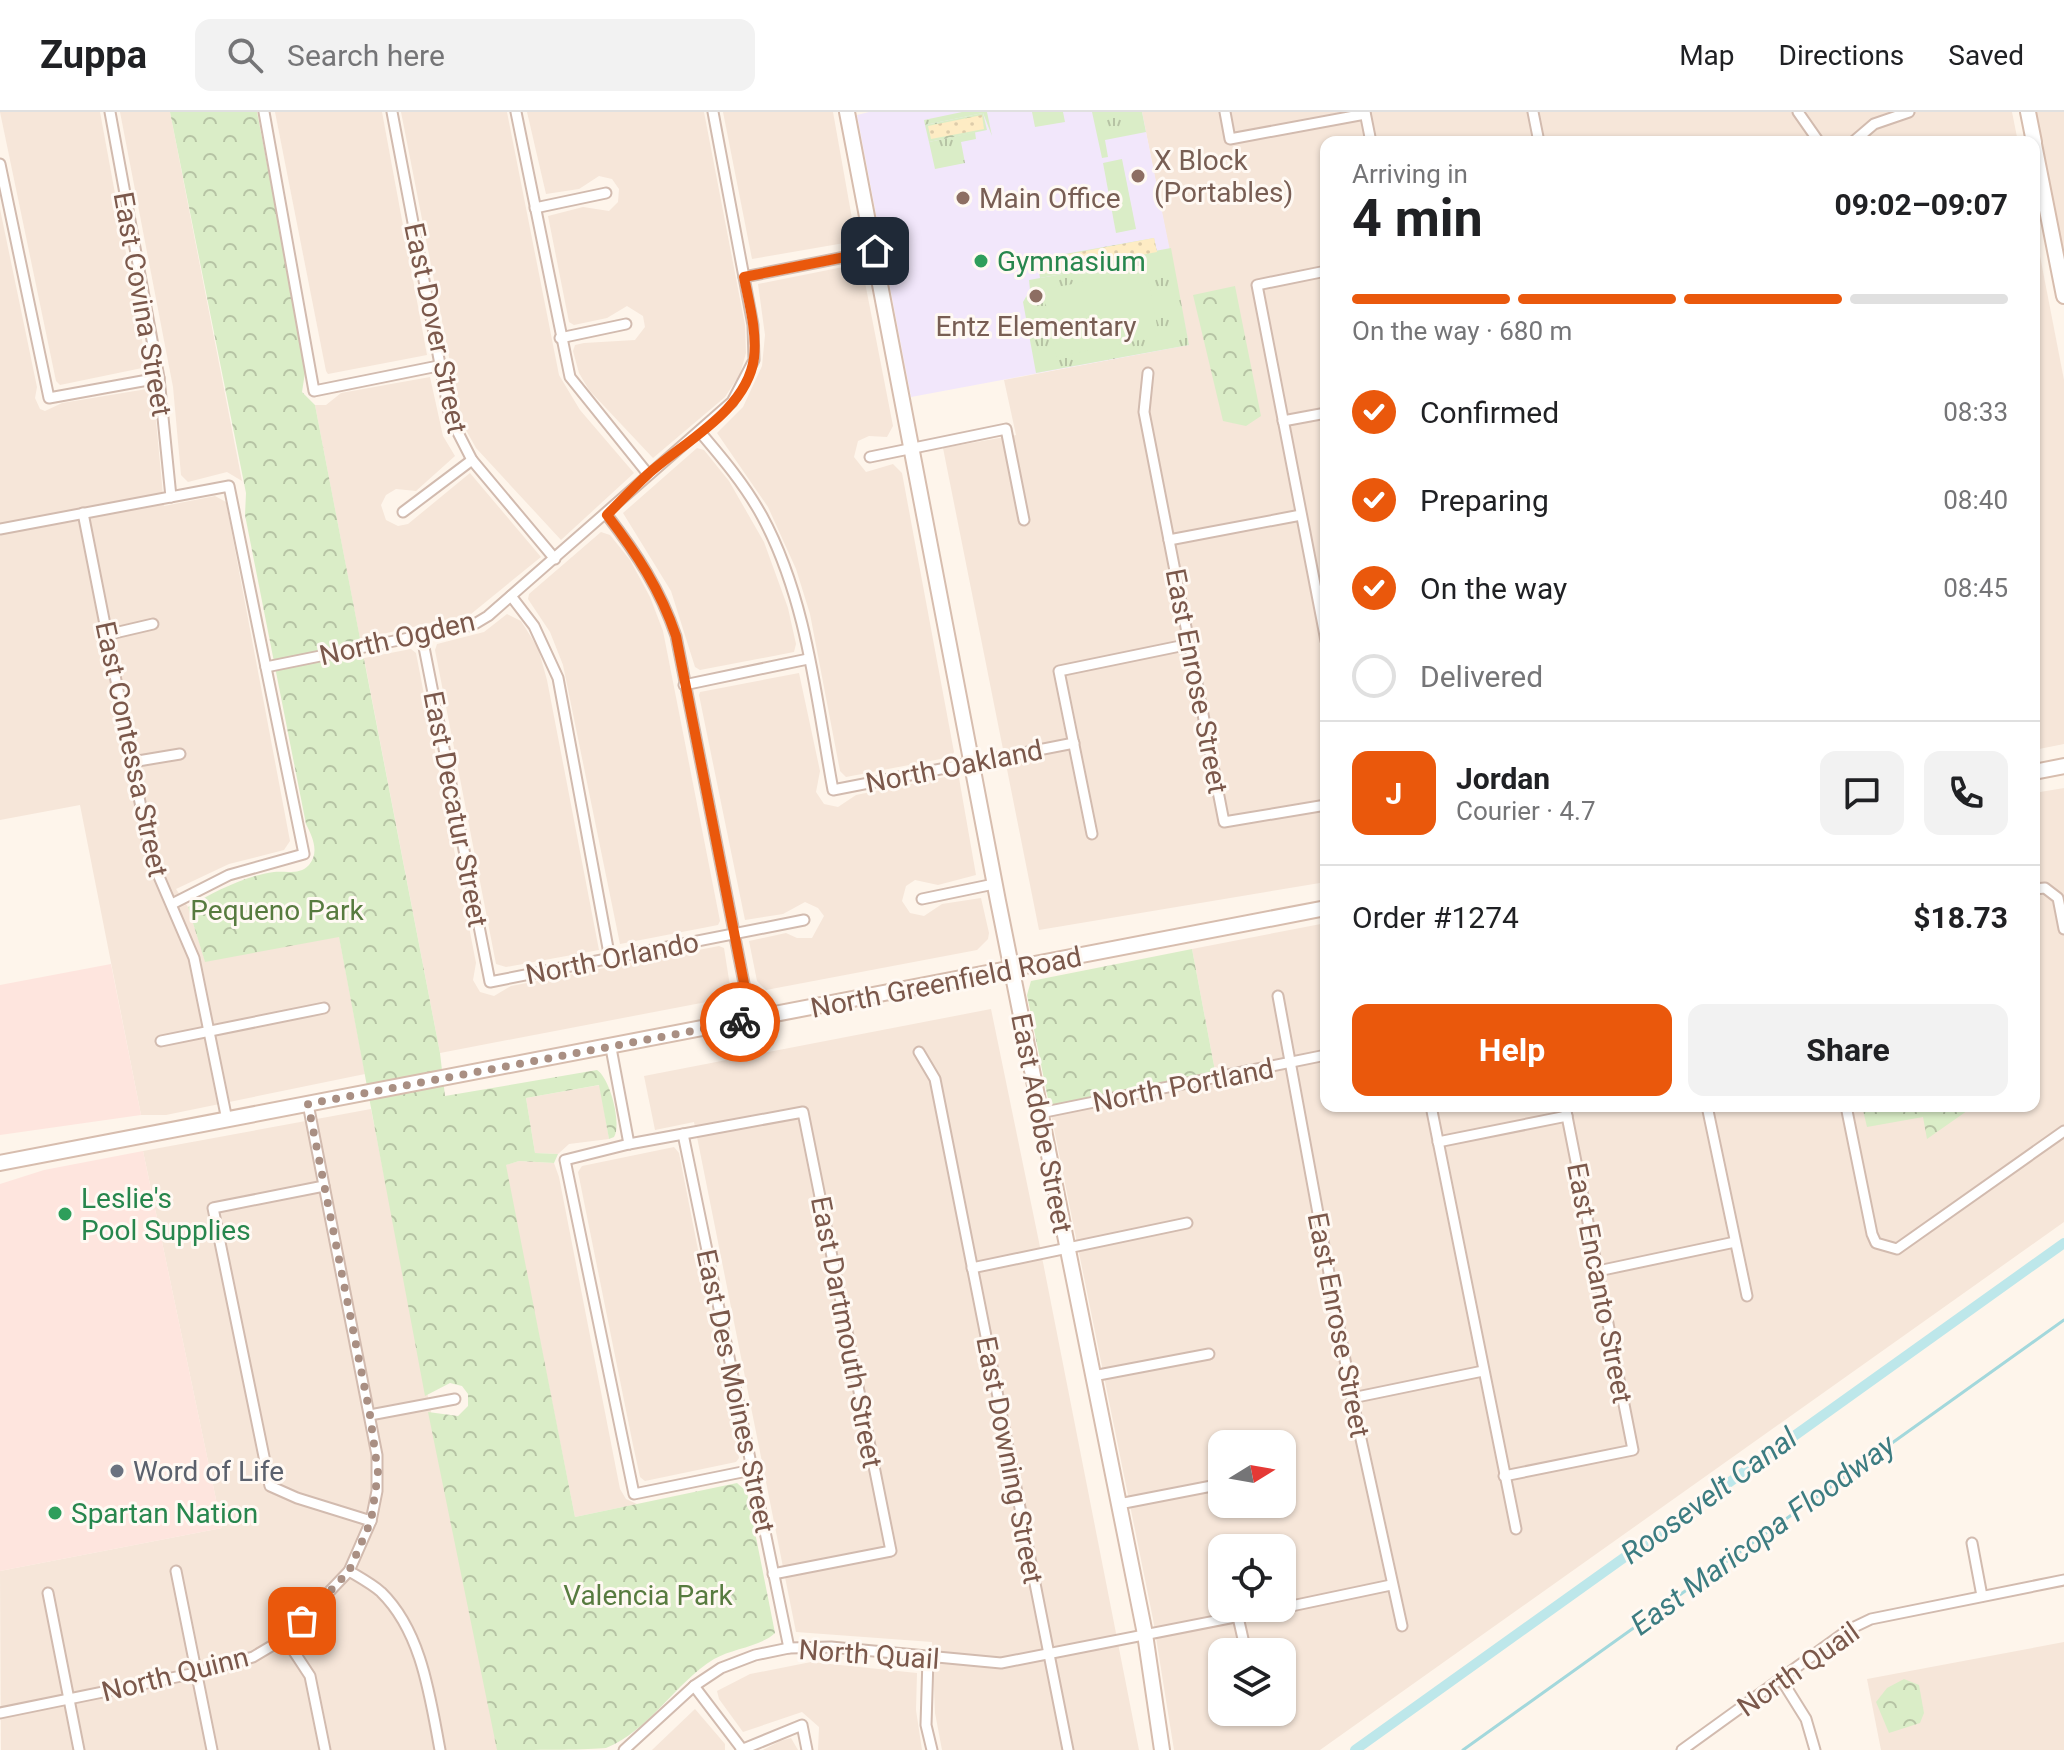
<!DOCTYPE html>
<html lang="en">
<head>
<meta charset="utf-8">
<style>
  :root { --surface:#fff; --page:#f2f2f2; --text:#202124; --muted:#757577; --line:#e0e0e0; --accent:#ea580c }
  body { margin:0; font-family:Roboto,sans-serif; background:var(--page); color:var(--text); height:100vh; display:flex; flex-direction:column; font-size:30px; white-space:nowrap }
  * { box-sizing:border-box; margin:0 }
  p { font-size:26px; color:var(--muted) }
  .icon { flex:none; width:44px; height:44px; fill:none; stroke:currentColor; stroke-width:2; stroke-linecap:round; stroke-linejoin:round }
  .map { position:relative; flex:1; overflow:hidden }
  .drawer { position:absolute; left:1320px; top:24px; width:720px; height:976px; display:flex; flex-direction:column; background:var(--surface); border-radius:16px; box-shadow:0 2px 6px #0004 }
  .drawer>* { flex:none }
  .needle { width:52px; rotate:79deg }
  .controls { position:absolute; left:1208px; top:1318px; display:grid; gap:16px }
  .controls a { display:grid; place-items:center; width:88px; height:88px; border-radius:16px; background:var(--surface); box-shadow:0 2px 6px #0004; font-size:40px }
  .pin { position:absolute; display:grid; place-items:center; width:68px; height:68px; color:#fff; margin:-34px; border-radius:16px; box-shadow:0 4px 12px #0006 }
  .courier { position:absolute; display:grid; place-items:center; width:80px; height:80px; margin:-40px; border:6px solid #ea580c; border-radius:50%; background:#fff; color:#222; box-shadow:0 2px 10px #0007 }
  .head em { font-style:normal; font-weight:700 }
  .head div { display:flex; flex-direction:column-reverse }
  .head { display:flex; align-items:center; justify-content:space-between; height:136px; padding:0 32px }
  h1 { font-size:52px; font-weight:700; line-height:60px }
  .bar { display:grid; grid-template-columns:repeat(4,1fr); gap:12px 8px; align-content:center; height:96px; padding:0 32px }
  .bar i { height:10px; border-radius:6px; background:var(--line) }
  .bar .active { background:var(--accent) }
  .bar p { grid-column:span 4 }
  .line { display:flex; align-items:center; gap:20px; padding:0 32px; border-top:2px solid var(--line) }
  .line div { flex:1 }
  .round { display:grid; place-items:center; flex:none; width:84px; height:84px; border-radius:16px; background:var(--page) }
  ol { padding:0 32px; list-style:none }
  li { display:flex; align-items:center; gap:24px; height:88px }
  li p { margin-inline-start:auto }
  li .icon { padding:8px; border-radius:50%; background:var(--accent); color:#fff; stroke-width:4 }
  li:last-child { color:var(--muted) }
  li i { width:44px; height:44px; border:4px solid var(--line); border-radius:50% }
  .cta { display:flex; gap:16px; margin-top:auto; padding:16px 32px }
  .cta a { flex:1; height:92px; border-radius:16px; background:var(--accent); color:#fff; font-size:32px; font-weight:700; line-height:92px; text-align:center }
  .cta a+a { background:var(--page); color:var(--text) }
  header { display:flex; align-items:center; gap:48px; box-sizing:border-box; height:112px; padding:0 40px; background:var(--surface); border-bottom:2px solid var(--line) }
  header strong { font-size:38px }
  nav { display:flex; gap:44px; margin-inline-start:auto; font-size:28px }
  .search { width:560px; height:72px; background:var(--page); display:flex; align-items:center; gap:20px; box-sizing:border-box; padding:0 28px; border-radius:16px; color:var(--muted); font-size:30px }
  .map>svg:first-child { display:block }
  .residential { fill:#f6e6d9; fill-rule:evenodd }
  .commercial { fill:#fee5de }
  .education { fill:#f2e7fb }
  .grass { fill:url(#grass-tufts) }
  .forest { fill:url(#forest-crowns) }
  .sand { fill:url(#sand-dots) }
  .pitch { fill:#daedc7 }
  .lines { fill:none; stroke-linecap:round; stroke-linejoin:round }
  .stream { stroke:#a3d8dc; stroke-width:3 }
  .canal { stroke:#bde7ea; stroke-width:10 }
  .street-casing { stroke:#d2bbaf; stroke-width:13 }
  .secondary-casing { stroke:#d7bdae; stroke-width:18 }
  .street { stroke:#fff; stroke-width:9 }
  .secondary { stroke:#fff; stroke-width:14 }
  .done { stroke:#a98f83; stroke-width:8; stroke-dasharray:0 14.4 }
  .route { stroke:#ea580c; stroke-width:10 }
  .education-dot { fill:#8d6e63; stroke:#fff9f3; stroke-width:3 }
  .leisure-dot { fill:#2e9e5b; stroke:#fff9f3; stroke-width:3 }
  .worship-dot { fill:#6b7280; stroke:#fff9f3; stroke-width:3 }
  .labels { text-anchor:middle; stroke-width:6; stroke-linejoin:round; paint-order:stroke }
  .education-label { font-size:28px; fill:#785e54; stroke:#fff9f3; text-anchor:start }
  .leisure-label { font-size:28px; fill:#27864d; stroke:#fff9f3; text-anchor:start }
  .street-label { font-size:28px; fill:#7b584b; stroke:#fff9f3 }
  .park-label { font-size:28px; fill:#577b3f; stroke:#fff9f3 }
  .worship-label { font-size:28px; fill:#5b616d; stroke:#fff9f3; text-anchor:start }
  .water-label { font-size:30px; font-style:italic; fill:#3c7c81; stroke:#fff9f3 }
</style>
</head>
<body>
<header>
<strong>Zuppa</strong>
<div class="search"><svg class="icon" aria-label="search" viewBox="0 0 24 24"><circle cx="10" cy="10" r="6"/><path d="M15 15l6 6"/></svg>Search here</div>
<nav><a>Map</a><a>Directions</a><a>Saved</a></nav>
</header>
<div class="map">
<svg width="2064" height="1638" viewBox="0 0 2064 1638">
  <defs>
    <pattern id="grass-tufts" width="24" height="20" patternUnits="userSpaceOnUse" patternTransform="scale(2)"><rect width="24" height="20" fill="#daedc7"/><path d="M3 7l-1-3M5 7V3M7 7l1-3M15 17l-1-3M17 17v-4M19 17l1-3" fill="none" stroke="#b6c3a4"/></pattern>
    <pattern id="forest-crowns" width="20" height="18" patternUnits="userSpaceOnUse" patternTransform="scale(2)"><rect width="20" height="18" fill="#daedc7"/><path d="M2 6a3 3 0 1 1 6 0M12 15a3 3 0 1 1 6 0" fill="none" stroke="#b6c3a4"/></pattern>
    <pattern id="sand-dots" width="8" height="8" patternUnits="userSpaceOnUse" patternTransform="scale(2)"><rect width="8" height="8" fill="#feecc4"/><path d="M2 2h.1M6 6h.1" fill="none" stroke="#dca" stroke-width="1.8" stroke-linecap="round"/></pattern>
  </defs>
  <rect width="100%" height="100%" fill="#fef5eb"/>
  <g class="residential">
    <polygon points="0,0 100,0 147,255 60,273 56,269"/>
    <polygon points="120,0 170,0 242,369 227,360 188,370 181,363 173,275"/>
    <polygon points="275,0 382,0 427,243 328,262 326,259"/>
    <polygon points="401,0 507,0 559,263 580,298 634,361 561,428 476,336 462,311"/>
    <polygon points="527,0 704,0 745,213 746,241 740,262 725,285 653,346 589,278 579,261 573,239 575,233 584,231 635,228 645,215 643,204 627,194 607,206 574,213 569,210 548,104 583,95 609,99 618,90 619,77 612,67 599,64 579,77 546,82"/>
    <polygon points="723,0 833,0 856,129 752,147"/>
    <polygon points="1142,0 2012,0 2018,30 1326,30 1326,770 1039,818 943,336 1016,323 1004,268 1188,233"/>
    <polygon points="2028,0 2064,0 2064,184"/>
    <polygon points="0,97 37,275 35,286 40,297 45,299 62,291 153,276 164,394 215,384 226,390 290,729 284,738 229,752 176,777 188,795 205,849 339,824 365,962 166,1003 141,1003 80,693 0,708"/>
    <polygon points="2034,113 2064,268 2064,632 2034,638"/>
    <polygon points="858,152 862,155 893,314 887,325 869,324 858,329 854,345 866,360 893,352 902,361 954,640 951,645 846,665 840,659 810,502 796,457 768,395 717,321 743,295 762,254 765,223 758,172"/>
    <polygon points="430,265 443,324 455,344 416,379 396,377 386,383 381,393 386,408 398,414 408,412 470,361 541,445 471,502 360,527 315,293 326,293 341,281"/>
    <polygon points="697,336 704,338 729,369 764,430 788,496 796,532 794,540 700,558 695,555 671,479 623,401"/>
    <polygon points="601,420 610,423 630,448 650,485 663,519 720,809 718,813 620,832 563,553 550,520 528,487 529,482"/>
    <polygon points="507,502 521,509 538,536 547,568 599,838 506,855 496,852 435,538 437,532 484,520"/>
    <polygon points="411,537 416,541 476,851 473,868 480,880 494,884 511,874 719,834 724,836 730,874 722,887 440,941 364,546"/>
    <polygon points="799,561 820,659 816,680 824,692 838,695 856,683 955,663 959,666 976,763 938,773 915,768 906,774 902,789 910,801 924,804 942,792 981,786 989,821 988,827 977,838 766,878 757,869 749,829 786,821 797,826 812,826 824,804 818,796 805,790 783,802 745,808 699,583 700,580"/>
    <path d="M2064 676V1110L1320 1638H1174L1153 1507 1050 997 1216 964 1192 837 1326 811V994H2034V681ZM1222 1332H1282V1392H1222ZM1222 1436H1282V1496H1222ZM1222 1540H1282V1600H1222Z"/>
    <polygon points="991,897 1039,1130 1139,1638 942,1638 935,1601 932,1530 796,1520 694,1010 655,1018 644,964"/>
    <polygon points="600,973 609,1027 569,1032 558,1042 535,1041 526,986"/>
    <polygon points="371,997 498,1638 1,1638 0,1459 222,1416 143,1039"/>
    <polygon points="674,1035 679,1041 739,1346 736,1350 645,1369 640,1365 633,1333 578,1060 582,1054"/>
    <polygon points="519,1049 554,1051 559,1065 620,1377 626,1387 637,1392 575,1405 505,1053"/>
    <polygon points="2064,1530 2064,1638 1881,1638 1867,1567"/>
    <polygon points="811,1550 917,1561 916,1598 922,1638 818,1638 819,1615 802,1600 743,1620 719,1587 717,1579 750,1562"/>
    <polygon points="695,1597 725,1632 725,1638 652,1638"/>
    <polygon points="791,1626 798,1638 763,1638 780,1629"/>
  </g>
  <g class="commercial">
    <polygon points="111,852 141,1003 0,1023 0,873"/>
    <polygon points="143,1039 222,1416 0,1459 0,1072 44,1058"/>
  </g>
  <polygon class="education" points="869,0 1142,0 1189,233 911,285 857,3"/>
  <g class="grass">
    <polygon points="962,0 987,0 992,24 983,1 925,13 924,8"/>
    <polygon points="1092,0 1142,0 1146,20 1105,28 1108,45 1102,46"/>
    <polygon points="975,20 976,27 961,30 965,51 935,57 929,30"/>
    <polygon points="1171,136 1189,233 1036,261 1023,190 1030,178 1029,168 1085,158 1085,162 1108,158 1106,148"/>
  </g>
  <g class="forest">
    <path d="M170 0H257L306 254 302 280 315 293 440 941 445 984 597 958C610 966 622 1012 614 1025L609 1027 599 973 526 986 535 1041 558 1042 554 1051 519 1049 506 1053 575 1405 737 1371 747 1380 775 1521C760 1535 733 1536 714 1547 675 1571 649 1619 606 1636 588 1638 520 1638 497 1638L428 1300 458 1304 468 1294V1282L462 1274 450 1271 425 1284 339 825 205 850 188 795C214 780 244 764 274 760 286 759 300 763 309 753 320 740 312 724 306 712L245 403 246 381Z"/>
    <polygon points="983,1 987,18 929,30 925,13"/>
    <polygon points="1154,126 1157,140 1107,148 1108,159 1086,163 1084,158 1040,166 1037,147"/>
    <polygon points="1235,174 1261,304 1246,314 1223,309 1193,183"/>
    <polygon points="1192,837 1216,964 1050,997 1027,883 1031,869"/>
    <polygon points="1862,994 1974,994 1927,1027 1923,1005 1867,1015"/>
    <polygon points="1904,1567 1919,1573 1924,1601 1920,1611 1889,1621 1876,1590 1887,1576"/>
  </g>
  <g class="sand">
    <polygon points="982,3 984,17 931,27 928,14"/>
    <polygon points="1154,126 1157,140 1040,162 1038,148"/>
  </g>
  <g class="pitch">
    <polygon points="1032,0 1063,0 1065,10 1035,15"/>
    <polygon points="1122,47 1136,117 1116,121 1103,51"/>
    <polygon points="1146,157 1159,224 1056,245 1043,178"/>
  </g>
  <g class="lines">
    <polyline class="stream" points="1463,1638 2064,1208"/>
    <polyline class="canal" points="1355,1638 2064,1131"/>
    <defs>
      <g id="street">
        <polyline points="110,0 159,266 171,385"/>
        <polyline points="264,0 314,279 438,254"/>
        <polyline points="392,0 450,305 472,348 555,447"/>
        <polyline points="516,0 570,265 648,362"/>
        <polyline points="1225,0 1230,27 1365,2"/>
        <polyline points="1365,0 1371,30"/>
        <polyline points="1533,0 1539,30"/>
        <polyline points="1798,0 1819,30"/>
        <polyline points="1853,30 1874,12 1909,0"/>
        <polyline points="0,52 49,286 159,266"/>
        <polyline points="535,96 606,81"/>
        <polyline points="1326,159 1257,173 1326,529"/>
        <polyline points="744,165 875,139"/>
        <polyline points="560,226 626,212"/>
        <polyline points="1148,261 1144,300 1224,710 1326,693"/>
        <polyline points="1283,309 1326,301"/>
        <path d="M700 320C723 347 745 373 762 404 807 487 816 586 833 678L1074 631"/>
        <polyline points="870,345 1006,317 1024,408"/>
        <polyline points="403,400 472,348"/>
        <polyline points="83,401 151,746 194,846 227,1008"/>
        <path d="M607 403C637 442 660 477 676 524L751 907"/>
        <polyline points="0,417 229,374 304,742 229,763 172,792"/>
        <polyline points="1169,428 1301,403"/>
        <polyline points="511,484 534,514 558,566 610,847"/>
        <polyline points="106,523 153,512"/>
        <polyline points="422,525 490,870 804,808"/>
        <polyline points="266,555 473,513 488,504 732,290 754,248 753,213 713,0"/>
        <polyline points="684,573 808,547"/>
        <polyline points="132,650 180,642"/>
        <polyline points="1092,722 1059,559 1190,532"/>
        <polyline points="2034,777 2045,776 2058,786 2064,817"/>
        <polyline points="922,787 994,772"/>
        <polyline points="1278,884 1352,1286 1402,1514"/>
        <polyline points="161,929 324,896"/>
        <polyline points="611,936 629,1032"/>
        <polyline points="919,940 935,967 1068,1638"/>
        <polyline points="308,992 377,1343 377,1379 371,1409"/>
        <polyline points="1431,994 1516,1417"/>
        <polyline points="1707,994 1747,1184"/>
        <polyline points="1846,994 1872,1122 1876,1131 1897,1137 2064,1019"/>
        <polyline points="1040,1001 1326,943"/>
        <polyline points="683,1022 789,1536"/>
        <polyline points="1438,1030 1567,1004"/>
        <polyline points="972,1156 1187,1111"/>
        <polyline points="1598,1159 1735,1130"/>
        <polyline points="1093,1264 1209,1242"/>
        <polyline points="1352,1286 1483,1259"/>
        <polyline points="370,1303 455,1287"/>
        <polyline points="752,1358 634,1382 565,1048 629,1032 803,1000 891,1439 773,1462"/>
        <polyline points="1504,1364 1633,1338 1565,994"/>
        <polyline points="1119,1392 1222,1372"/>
        <polyline points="1972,1431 1982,1484"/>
        <polyline points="176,1459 212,1638"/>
        <path d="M349 1459C359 1465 372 1472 381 1480 422 1520 430 1585 440 1638"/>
        <polyline points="48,1481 79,1638"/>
        <polyline points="1282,1496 1391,1473"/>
        <polyline points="1238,1505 1246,1540"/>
        <polyline points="285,1526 310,1564 325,1638"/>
        <polyline points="928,1546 926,1613 932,1638"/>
        <polyline points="1781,1567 1806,1607 1815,1638"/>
        <polyline points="694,1574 742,1637"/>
        <polyline points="0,1601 196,1561 253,1545 285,1526 349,1459 371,1409 297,1386 270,1374 213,1096 324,1074"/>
        <polyline points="624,1638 694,1574 721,1556 755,1543 789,1536 831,1535 1001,1551 1281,1496"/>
        <polyline points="741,1638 802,1613 807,1638"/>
        <polyline points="1682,1638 1848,1518 1871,1507 2064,1468"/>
      </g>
      <g id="secondary">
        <polyline points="847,0 998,789 1145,1522 1162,1638"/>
        <polyline points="2028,0 2034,30"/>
        <polyline points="2034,32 2064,184"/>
        <polyline points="2034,660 2064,654"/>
        <polyline points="0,1051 1326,796"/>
      </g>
    </defs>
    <use href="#street" class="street-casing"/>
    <use href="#secondary" class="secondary-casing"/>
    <use href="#street" class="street"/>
    <use href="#secondary" class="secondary"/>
  </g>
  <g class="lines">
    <polyline class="done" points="302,1509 349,1459 371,1409 378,1361 370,1303 308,992 740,910"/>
    <path class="route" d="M740 910 751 907 676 524C660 477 637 442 607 403 620 390 633 376 647 363 682 331 747 299 754 246 757 219 749 191 744 165L875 139"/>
  </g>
  <g class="education-dot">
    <circle cx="1138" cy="64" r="8"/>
    <circle cx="963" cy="86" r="8"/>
    <circle cx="1036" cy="184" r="8"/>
  </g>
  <g class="leisure-dot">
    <circle cx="981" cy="149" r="8"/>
    <circle cx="65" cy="1102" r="8"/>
    <circle cx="55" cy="1401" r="8"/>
  </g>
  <circle class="worship-dot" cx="117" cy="1359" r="8"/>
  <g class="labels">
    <g class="education-label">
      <text x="1154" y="58">X Block<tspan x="1154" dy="32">(Portables)</tspan></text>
      <text x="979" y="96">Main Office</text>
      <text x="1036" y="224" text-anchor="middle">Entz Elementary</text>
    </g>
    <g class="leisure-label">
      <text x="997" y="159">Gymnasium</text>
      <text x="81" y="1096">Leslie's<tspan x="81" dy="32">Pool Supplies</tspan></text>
      <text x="71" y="1411">Spartan Nation</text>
    </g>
    <g class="street-label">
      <text transform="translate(143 192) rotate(80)" y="10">East Covina Street</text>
      <text transform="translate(436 216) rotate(78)" y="10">East Dover Street</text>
      <text transform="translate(397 526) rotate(-13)" y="10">North Ogden</text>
      <text transform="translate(1197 569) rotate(79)" y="10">East Enrose Street</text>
      <text transform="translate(132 637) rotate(78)" y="10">East Contessa Street</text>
      <text transform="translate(954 654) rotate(-11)" y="10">North Oakland</text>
      <text transform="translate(456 697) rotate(79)" y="10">East Decatur Street</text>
      <text transform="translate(612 846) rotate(-11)" y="10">North Orlando</text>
      <text transform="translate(946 870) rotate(-11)" y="10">North Greenfield Road</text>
      <text transform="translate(1183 973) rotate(-11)" y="10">North Portland</text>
      <text transform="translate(1042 1011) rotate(79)" y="10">East Adobe Street</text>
      <text transform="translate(1600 1171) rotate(79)" y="10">East Encanto Street</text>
      <text transform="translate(1339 1213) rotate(79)" y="10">East Enrose Street</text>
      <text transform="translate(847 1220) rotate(79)" y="10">East Dartmouth Street</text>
      <text transform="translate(736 1279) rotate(78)" y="10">East Des Moines Street</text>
      <text transform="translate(1010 1348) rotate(79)" y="10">East Downing Street</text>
      <text transform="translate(869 1542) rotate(4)" y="10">North Quail</text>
      <text transform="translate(1798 1557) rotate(-35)" y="10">North Quail</text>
      <text transform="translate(175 1562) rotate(-14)" y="10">North Quinn</text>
    </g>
    <g class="park-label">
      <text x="277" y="808">Pequeno Park</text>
      <text x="648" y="1493">Valencia Park</text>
    </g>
    <g class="worship-label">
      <text x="133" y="1369">Word of Life</text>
    </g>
    <g class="water-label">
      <text transform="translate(1709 1384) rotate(-36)" y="10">Roosevelt Canal</text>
      <text transform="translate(1763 1423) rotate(-36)" y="10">East Maricopa Floodway</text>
    </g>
  </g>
</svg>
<div class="controls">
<a><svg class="needle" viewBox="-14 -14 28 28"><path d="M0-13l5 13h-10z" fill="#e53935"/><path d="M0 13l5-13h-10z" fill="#757577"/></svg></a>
<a><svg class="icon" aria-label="locate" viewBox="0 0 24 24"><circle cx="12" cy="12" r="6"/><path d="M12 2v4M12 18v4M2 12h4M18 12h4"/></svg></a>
<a><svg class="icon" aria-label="layers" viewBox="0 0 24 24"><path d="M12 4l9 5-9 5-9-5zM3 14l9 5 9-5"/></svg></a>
</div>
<div class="pin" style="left:302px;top:1509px;background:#ea580c"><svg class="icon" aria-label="bag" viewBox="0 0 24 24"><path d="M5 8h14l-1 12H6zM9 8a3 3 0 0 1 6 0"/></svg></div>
<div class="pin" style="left:875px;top:139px;background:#1f2937"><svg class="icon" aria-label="home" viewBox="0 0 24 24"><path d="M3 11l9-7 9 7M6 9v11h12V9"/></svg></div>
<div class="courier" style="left:740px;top:910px"><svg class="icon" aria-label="bike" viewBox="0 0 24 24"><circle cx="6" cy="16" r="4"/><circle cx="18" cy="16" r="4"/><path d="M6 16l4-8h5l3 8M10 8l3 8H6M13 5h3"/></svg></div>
<section class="drawer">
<div class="head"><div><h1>4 min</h1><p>Arriving in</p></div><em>09:02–09:07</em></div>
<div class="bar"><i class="active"></i><i class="active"></i><i class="active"></i><i></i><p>On the way · 680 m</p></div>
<ol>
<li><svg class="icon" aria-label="check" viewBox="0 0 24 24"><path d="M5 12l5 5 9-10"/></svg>Confirmed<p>08:33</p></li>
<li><svg class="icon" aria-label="check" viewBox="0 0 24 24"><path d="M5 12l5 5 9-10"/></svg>Preparing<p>08:40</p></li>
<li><svg class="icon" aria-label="check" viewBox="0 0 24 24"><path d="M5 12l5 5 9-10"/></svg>On the way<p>08:45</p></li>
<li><i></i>Delivered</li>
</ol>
<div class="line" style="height:144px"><b class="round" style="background:var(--accent);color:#fff">J</b><div><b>Jordan</b><p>Courier · 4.7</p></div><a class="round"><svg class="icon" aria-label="chat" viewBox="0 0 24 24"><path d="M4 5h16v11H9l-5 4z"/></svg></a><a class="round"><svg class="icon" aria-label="phone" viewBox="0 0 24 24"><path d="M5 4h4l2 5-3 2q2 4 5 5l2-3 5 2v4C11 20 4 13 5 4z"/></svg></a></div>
<div class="line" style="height:104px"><div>Order #1274</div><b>$18.73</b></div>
<div class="cta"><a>Help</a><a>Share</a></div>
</section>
</div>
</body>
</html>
